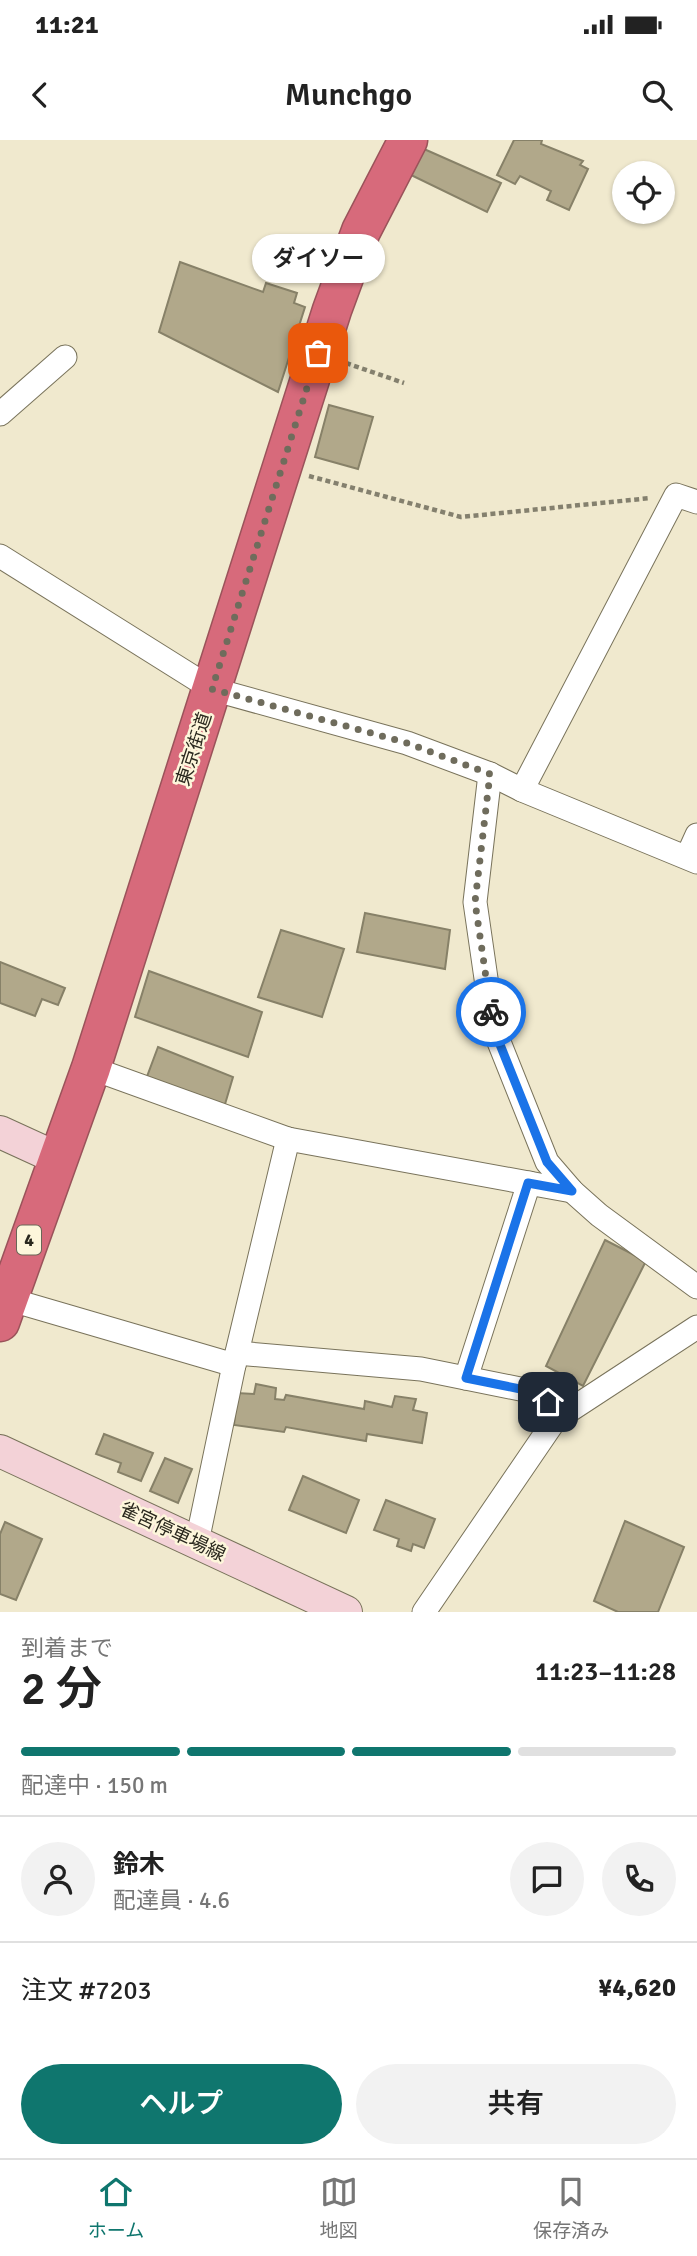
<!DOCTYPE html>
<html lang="ja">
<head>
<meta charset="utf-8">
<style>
  :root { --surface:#fff; --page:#f2f2f2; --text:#222; --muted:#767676; --line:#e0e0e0; --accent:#0f766e }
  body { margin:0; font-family:Signika,"Noto Sans JP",sans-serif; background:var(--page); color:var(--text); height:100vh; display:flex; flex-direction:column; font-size:26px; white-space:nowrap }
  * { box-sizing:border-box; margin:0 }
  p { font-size:23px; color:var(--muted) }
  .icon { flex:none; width:38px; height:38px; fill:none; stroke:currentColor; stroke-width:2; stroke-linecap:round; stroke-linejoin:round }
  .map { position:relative; height:1472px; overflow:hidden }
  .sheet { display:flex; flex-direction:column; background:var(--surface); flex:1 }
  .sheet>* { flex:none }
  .fabs { position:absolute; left:612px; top:21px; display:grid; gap:14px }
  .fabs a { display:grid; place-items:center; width:63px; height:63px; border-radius:50%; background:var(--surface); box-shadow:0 2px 5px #0004; font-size:35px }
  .pin { position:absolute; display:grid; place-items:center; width:60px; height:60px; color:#fff; margin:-30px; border-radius:14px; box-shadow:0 4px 10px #0006 }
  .courier { position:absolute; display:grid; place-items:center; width:70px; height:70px; margin:-35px; border:5px solid #1a73e8; border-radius:50%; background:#fff; color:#222; box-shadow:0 2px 9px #0007 }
  .bubble { position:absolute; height:49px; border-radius:24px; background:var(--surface); box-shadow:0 2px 5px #0004; font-size:23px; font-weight:600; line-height:49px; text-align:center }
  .summary em { font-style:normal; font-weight:600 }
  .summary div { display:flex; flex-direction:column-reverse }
  .summary { display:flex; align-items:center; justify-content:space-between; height:119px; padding:0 21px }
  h1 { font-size:46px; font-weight:600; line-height:52px }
  .bar { display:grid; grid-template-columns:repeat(4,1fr); gap:10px 7px; align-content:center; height:84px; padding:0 21px }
  .bar i { height:9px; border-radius:5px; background:var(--line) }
  .bar .active { background:var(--accent) }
  .bar p { grid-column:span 4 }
  .line { display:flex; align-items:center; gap:18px; padding:0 21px; border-top:2px solid var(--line) }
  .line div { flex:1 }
  .round { display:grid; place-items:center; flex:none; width:74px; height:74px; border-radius:37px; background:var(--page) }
  .primary-button { display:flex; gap:14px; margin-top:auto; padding:14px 21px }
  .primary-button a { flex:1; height:80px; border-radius:42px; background:var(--accent); color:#fff; font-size:28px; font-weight:600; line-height:80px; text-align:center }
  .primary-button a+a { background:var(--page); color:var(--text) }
  .status { display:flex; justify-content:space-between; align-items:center; height:49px; padding:0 35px; background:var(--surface); direction:ltr }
  .status svg { height:19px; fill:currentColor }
  header { display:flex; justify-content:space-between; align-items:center; height:91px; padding:0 21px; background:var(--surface); font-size:32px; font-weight:600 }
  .tabs { display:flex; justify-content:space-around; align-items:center; height:98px; border-top:2px solid var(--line); background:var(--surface); font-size:19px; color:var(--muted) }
  .tabs a { display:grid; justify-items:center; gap:4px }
  .tabs .active { color:var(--accent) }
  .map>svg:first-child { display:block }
  .building { fill:#b1a88a; stroke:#878168; stroke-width:2 }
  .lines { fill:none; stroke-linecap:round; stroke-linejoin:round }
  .street-casing { stroke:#79735b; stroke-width:25 }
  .secondary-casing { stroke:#79735b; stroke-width:34 }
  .highway-casing { stroke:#9a535a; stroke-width:41 }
  .path { stroke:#84806e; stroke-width:4.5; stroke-dasharray:5 3.5; stroke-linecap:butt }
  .street { stroke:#fff; stroke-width:23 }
  .secondary { stroke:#f3d2d7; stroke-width:32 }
  .highway { stroke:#d76a7b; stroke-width:38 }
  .done { stroke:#6f6c5c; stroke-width:7; stroke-dasharray:0 12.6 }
  .route { stroke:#1a73e8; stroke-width:9 }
  .labels { text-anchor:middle; stroke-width:5; stroke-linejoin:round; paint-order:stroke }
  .shield { fill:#fdf6db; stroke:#696657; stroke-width:2 }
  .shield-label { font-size:18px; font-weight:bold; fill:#2a281e }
  .street-label { font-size:19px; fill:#2a281e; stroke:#fdf6db }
</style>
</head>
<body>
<div class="status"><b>11:21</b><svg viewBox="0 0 49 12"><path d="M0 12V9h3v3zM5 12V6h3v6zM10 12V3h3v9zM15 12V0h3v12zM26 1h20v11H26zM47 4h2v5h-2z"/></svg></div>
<header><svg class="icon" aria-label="back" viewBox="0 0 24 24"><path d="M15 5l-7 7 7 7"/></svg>Munchgo<svg class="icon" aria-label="search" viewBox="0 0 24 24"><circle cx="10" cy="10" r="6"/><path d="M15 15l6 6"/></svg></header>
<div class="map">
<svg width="697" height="1472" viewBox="0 0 697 1472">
  <rect width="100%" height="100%" fill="#f0e9ce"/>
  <g class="building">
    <polygon points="514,0 542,0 541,4 583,21 580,25 588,29 569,70 547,60 551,51 520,36 515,44 497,35"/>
    <polygon points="424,9 501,43 487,72 411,35"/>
    <polygon points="180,122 263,152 266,143 297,153 294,163 305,167 278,252 159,192"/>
    <polygon points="329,265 373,277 358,329 315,317"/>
    <polygon points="365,773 450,790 445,829 357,812"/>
    <polygon points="281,790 344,809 322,877 258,857"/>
    <polygon points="0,822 65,848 58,865 42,859 35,876 0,863"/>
    <polygon points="149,831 262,872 248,917 135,877"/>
    <polygon points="158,907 233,937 223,971 145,942"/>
    <polygon points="605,1100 646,1121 583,1246 546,1226"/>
    <polygon points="256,1244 276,1248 275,1259 284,1260 286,1255 364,1269 365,1261 392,1267 395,1256 416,1259 413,1270 427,1273 422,1303 367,1294 366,1301 286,1287 284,1292 234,1285 237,1253 254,1254"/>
    <polygon points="104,1294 153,1313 141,1341 118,1332 121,1323 96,1314"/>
    <polygon points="165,1318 192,1329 178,1363 150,1351"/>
    <polygon points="303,1336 359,1360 346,1393 289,1370"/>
    <polygon points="386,1360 435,1379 424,1408 413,1404 411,1411 397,1406 399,1399 374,1390"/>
    <polygon points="625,1381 684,1407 658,1472 618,1472 594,1461"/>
    <polygon points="5,1382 42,1399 16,1460 0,1454 0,1394"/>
  </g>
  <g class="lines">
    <defs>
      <g id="street">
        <polyline points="0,274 65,217"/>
        <polyline points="0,416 212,549 407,603 490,634 522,650 697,722"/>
        <polyline points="490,634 475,762 493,887 547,1022 572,1051 599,1075 697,1147"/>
        <polyline points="522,650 676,355 697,362"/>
        <polyline points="687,717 697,695"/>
        <polyline points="91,928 288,999 572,1051"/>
        <polyline points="8,1159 234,1225"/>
        <polyline points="237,1213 421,1229 530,1251 566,1273"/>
        <polyline points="466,1238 529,1043"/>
        <polyline points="197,1402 234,1225 288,999"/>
        <polyline points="424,1472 555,1280 697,1187"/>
      </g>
      <g id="secondary">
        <polyline points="0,992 59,1019"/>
        <polyline points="0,1311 346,1472"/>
      </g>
      <polyline id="highway" points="0,1182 91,928 332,170 361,91 408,0"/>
    </defs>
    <use href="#street" class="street-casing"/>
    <use href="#secondary" class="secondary-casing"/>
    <use href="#highway" class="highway-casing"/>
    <g class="path">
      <polyline points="346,223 404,243"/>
      <polyline points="309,336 461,377 651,358"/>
    </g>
    <use href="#street" class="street"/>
    <use href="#secondary" class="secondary"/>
    <use href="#highway" class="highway"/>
  </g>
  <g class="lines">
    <polyline class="done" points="318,213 212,549 407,603 490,634 475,762 491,872"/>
    <polyline class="route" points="491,872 493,887 547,1022 572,1051 528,1043 466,1238 530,1251 548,1262"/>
  </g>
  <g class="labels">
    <rect class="shield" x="17" y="1085.5" width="24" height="29" rx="5"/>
    <g class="shield-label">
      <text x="29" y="1106">4</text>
    </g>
    <g class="street-label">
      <text transform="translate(193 609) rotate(-72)" y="7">東京街道</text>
      <text transform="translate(173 1391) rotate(25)" y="7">雀宮停車場線</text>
    </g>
  </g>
</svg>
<div class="fabs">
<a><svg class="icon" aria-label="locate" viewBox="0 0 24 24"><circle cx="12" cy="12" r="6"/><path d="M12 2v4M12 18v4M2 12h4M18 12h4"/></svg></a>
</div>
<div class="pin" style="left:318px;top:213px;background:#ea580c"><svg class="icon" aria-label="bag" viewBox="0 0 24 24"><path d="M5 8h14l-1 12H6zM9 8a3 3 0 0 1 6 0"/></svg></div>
<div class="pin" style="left:548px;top:1262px;background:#1f2937"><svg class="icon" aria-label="home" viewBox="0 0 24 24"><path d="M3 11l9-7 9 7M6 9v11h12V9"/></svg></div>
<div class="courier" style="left:491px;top:872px"><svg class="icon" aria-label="bike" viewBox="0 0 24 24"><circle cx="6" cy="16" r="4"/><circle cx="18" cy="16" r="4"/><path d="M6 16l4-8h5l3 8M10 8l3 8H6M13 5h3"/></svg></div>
<div class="bubble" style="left:252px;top:94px;width:133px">ダイソー</div>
</div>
<section class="sheet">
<div class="summary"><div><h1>2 分</h1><p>到着まで</p></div><em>11:23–11:28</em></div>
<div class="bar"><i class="active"></i><i class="active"></i><i class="active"></i><i></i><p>配達中 · 150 m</p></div>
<div class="line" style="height:126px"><a class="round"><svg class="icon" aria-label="person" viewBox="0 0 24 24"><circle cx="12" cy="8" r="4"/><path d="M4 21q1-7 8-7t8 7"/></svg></a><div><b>鈴木</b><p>配達員 · 4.6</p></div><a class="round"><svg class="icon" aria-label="chat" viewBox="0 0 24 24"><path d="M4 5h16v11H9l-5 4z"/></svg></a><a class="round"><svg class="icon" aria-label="phone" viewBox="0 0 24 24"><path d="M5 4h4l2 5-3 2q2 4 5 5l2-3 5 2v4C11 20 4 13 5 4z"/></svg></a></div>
<div class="line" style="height:91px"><div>注文 #7203</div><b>¥4,620</b></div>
<div class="primary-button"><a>ヘルプ</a><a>共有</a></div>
</section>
<nav class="tabs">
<a class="active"><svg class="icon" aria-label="home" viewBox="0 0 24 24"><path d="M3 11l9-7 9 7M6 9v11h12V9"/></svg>ホーム</a>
<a><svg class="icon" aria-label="map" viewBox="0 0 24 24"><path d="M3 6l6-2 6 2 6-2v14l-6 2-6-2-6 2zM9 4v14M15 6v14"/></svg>地図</a>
<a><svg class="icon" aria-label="saved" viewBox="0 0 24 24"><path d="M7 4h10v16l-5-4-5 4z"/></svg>保存済み</a>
</nav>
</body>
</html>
